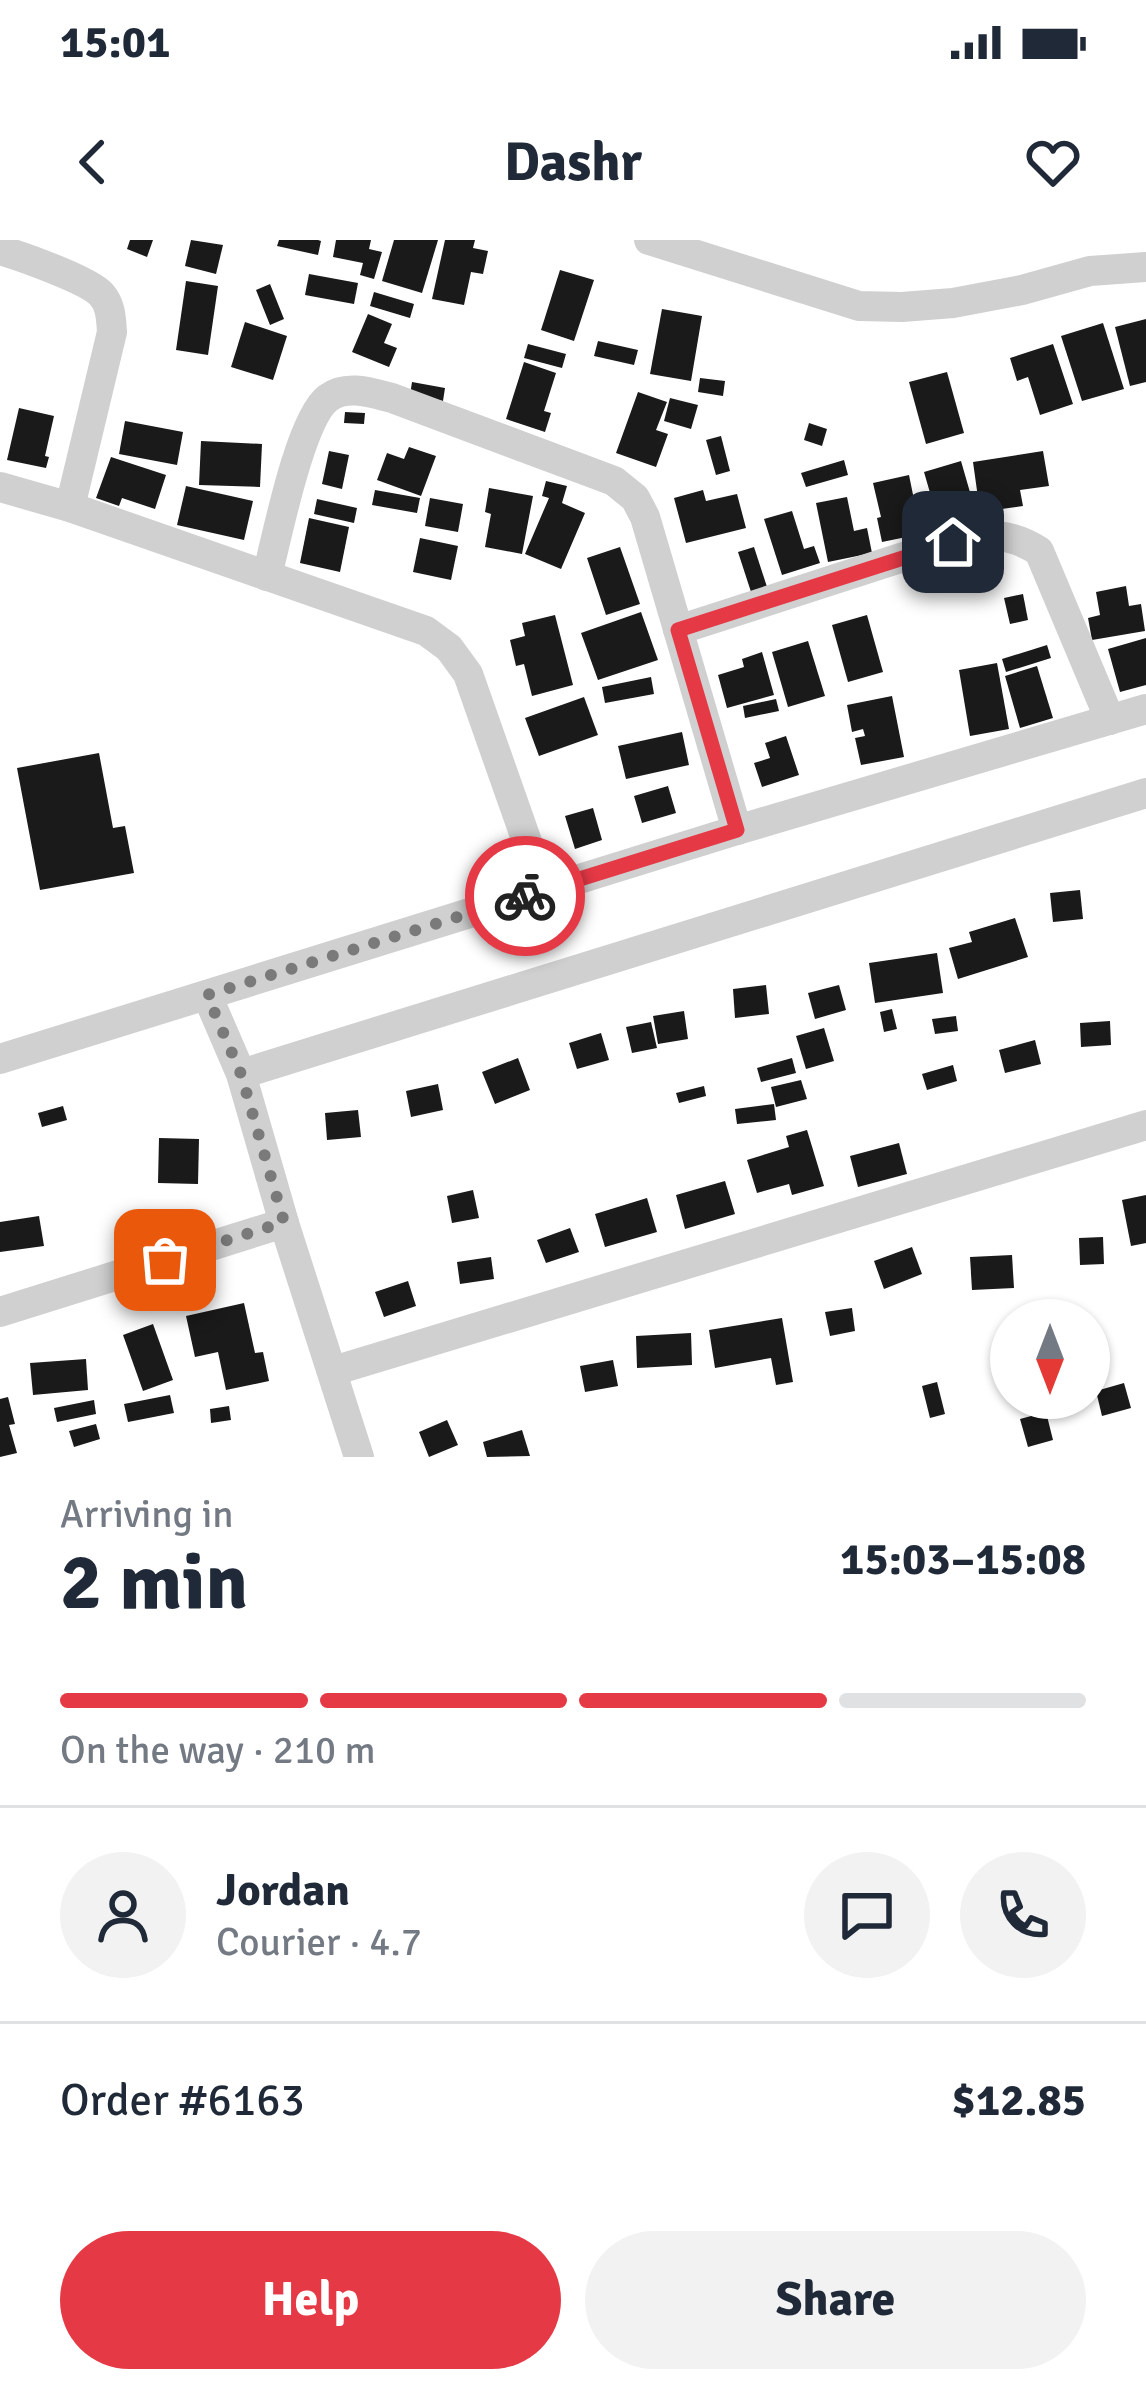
<!DOCTYPE html>
<html lang="en">
<head>
<meta charset="utf-8">
<style>
  :root { --surface:#fff; --page:#f2f2f3; --text:#1f2937; --muted:#747a83; --line:#e0e1e3; --accent:#e63946 }
  body { margin:0; font-family:Signika,sans-serif; background:var(--page); color:var(--text); height:100vh; display:flex; flex-direction:column; font-size:45px; white-space:nowrap }
  * { box-sizing:border-box; margin:0 }
  p { font-size:39px; color:var(--muted) }
  .icon { flex:none; width:66px; height:66px; fill:none; stroke:currentColor; stroke-width:2; stroke-linecap:round; stroke-linejoin:round }
  .map { position:relative; height:1217px; overflow:hidden }
  .details { display:flex; flex-direction:column; background:var(--surface); flex:1 }
  .details>* { flex:none }
  .needle { width:78px; rotate:180deg }
  .buttons { position:absolute; left:990px; top:1059px; display:grid; gap:24px }
  .buttons a { display:grid; place-items:center; width:120px; height:120px; border-radius:50%; background:var(--surface); box-shadow:0 3px 9px #0004; font-size:60px }
  .pin { position:absolute; display:grid; place-items:center; width:102px; height:102px; color:#fff; margin:-51px; border-radius:24px; box-shadow:0 6px 18px #0006 }
  .courier { position:absolute; display:grid; place-items:center; width:120px; height:120px; margin:-60px; border:9px solid #e63946; border-radius:50%; background:#fff; color:#222; box-shadow:0 3px 15px #0007 }
  .summary em { font-style:normal; font-weight:800 }
  .summary div { display:flex; flex-direction:column-reverse }
  .summary { display:flex; align-items:center; justify-content:space-between; height:204px; padding:0 60px }
  h1 { font-size:78px; font-weight:800; line-height:90px }
  .bar { display:grid; grid-template-columns:repeat(4,1fr); gap:18px 12px; align-content:center; height:144px; padding:0 60px }
  .bar i { height:15px; border-radius:9px; background:var(--line) }
  .bar .on { background:var(--accent) }
  .bar p { grid-column:span 4 }
  .line { display:flex; align-items:center; gap:30px; padding:0 60px; border-top:3px solid var(--line) }
  .line div { flex:1 }
  .round { display:grid; place-items:center; flex:none; width:126px; height:126px; border-radius:63px; background:var(--page) }
  .cta { display:flex; gap:24px; margin-top:auto; padding:24px 60px }
  .cta a { flex:1; height:138px; border-radius:72px; background:var(--accent); color:#fff; font-size:48px; font-weight:800; line-height:138px; text-align:center }
  .cta a+a { background:var(--page); color:var(--text) }
  .status { display:flex; justify-content:space-between; align-items:center; height:84px; padding:0 60px; background:var(--surface); direction:ltr }
  .status svg { height:33px; fill:currentColor }
  header { display:flex; justify-content:space-between; align-items:center; height:156px; padding:0 60px; background:var(--surface); font-size:54px; font-weight:800 }
  .map>svg:first-child { display:block }
  .building { fill:#1a1a1a }
  .lines { fill:none; stroke-linecap:round; stroke-linejoin:round }
  .minor { stroke:#d0d0d0; stroke-width:30 }
  .done { stroke:#7a7a7a; stroke-width:12; stroke-dasharray:0 21.6 }
  .route { stroke:#e63946; stroke-width:15 }
</style>
</head>
<body>
<div class="status"><b>15:01</b><svg viewBox="0 0 49 12"><path d="M0 12V9h3v3zM5 12V6h3v6zM10 12V3h3v9zM15 12V0h3v12zM26 1h20v11H26zM47 4h2v5h-2z"/></svg></div>
<header><svg class="icon" aria-label="back" viewBox="0 0 24 24"><path d="M15 5l-7 7 7 7"/></svg>Dashr<svg class="icon" aria-label="heart" viewBox="0 0 24 24"><path d="M12 20l-8-8c-3-5 5-10 8-4 3-6 11-1 8 4z"/></svg></header>
<div class="map">
<svg width="1146" height="1217" viewBox="0 0 1146 1217">
  <rect width="100%" height="100%" fill="#fff"/>
  <g class="building">
    <polygon points="130,0 153,0 147,17 127,9"/>
    <polygon points="191,0 223,5 216,34 185,26"/>
    <polygon points="279,0 318,0 321,1 318,15 277,6"/>
    <polygon points="336,0 371,0 369,9 382,12 374,39 360,35 363,23 333,17"/>
    <polygon points="394,0 438,0 422,53 382,41"/>
    <polygon points="445,0 475,0 473,8 488,11 483,34 471,32 464,65 432,59"/>
    <polygon points="560,30 594,40 574,101 541,90"/>
    <polygon points="309,34 358,43 354,64 305,55"/>
    <polygon points="186,41 218,46 208,115 176,110"/>
    <polygon points="270,44 284,79 270,85 256,50"/>
    <polygon points="374,52 414,64 410,78 370,66"/>
    <polygon points="662,69 702,76 691,141 650,134"/>
    <polygon points="368,74 392,84 384,103 397,108 389,127 352,112"/>
    <polygon points="1146,79 1146,142 1130,146 1115,87"/>
    <polygon points="245,82 287,96 273,140 231,127"/>
    <polygon points="1103,83 1124,149 1082,161 1061,96"/>
    <polygon points="598,101 638,110 634,125 594,116"/>
    <polygon points="528,104 566,114 562,128 524,118"/>
    <polygon points="1053,104 1073,164 1040,175 1028,137 1017,141 1010,118"/>
    <polygon points="524,122 556,133 544,171 551,173 545,192 506,179"/>
    <polygon points="947,132 964,193 926,204 909,142"/>
    <polygon points="700,138 725,141 723,156 698,152"/>
    <polygon points="412,142 445,148 443,161 410,155"/>
    <polygon points="638,152 667,162 656,190 668,194 656,227 616,213"/>
    <polygon points="670,158 698,165 691,189 664,181"/>
    <polygon points="19,168 54,176 45,216 49,217 46,228 7,220"/>
    <polygon points="345,172 365,173 364,184 344,183"/>
    <polygon points="125,181 183,192 177,225 119,214"/>
    <polygon points="809,183 827,189 822,206 804,200"/>
    <polygon points="721,196 730,231 716,235 706,200"/>
    <polygon points="201,201 262,204 260,247 199,245"/>
    <polygon points="409,207 436,216 421,256 377,240 387,213 404,219"/>
    <polygon points="329,211 349,215 342,249 322,244"/>
    <polygon points="1043,211 1049,246 1020,250 1023,266 980,272 973,222"/>
    <polygon points="111,217 166,235 155,269 122,258 119,266 96,258"/>
    <polygon points="844,220 848,235 806,247 801,233"/>
    <polygon points="961,221 978,280 931,295 924,273 935,270 924,232"/>
    <polygon points="909,235 921,294 882,302 877,278 881,277 873,243"/>
    <polygon points="546,241 567,246 562,263 585,273 561,329 525,314 549,258 542,256"/>
    <polygon points="186,246 253,261 244,300 177,285"/>
    <polygon points="489,248 533,256 522,314 485,307 491,274 485,272"/>
    <polygon points="375,250 420,258 417,273 372,265"/>
    <polygon points="703,250 706,261 737,254 746,288 686,303 674,258"/>
    <polygon points="847,257 854,291 867,288 872,313 828,322 816,263"/>
    <polygon points="430,258 463,264 458,292 425,286"/>
    <polygon points="317,259 357,268 354,283 314,274"/>
    <polygon points="792,271 804,309 814,306 820,323 782,335 764,279"/>
    <polygon points="309,278 349,287 340,332 300,323"/>
    <polygon points="420,298 458,306 451,340 413,332"/>
    <polygon points="620,307 640,364 606,375 587,318"/>
    <polygon points="754,307 768,350 752,355 738,312"/>
    <polygon points="1126,346 1129,366 1141,364 1145,391 1092,400 1088,378 1100,375 1096,352"/>
    <polygon points="1023,354 1028,380 1010,384 1004,358"/>
    <polygon points="641,372 658,420 598,440 581,393"/>
    <polygon points="555,375 573,445 532,456 524,424 516,426 510,400 525,396 522,383"/>
    <polygon points="867,375 883,432 848,442 832,385"/>
    <polygon points="1146,398 1146,445 1120,452 1108,409"/>
    <polygon points="808,401 825,456 788,467 772,412"/>
    <polygon points="1047,405 1051,418 1006,432 1002,419"/>
    <polygon points="762,412 774,455 727,468 718,435 744,427 742,419"/>
    <polygon points="997,423 1009,489 970,496 959,430"/>
    <polygon points="1037,426 1053,478 1020,488 1005,436"/>
    <polygon points="651,437 654,454 605,463 602,447"/>
    <polygon points="892,456 904,517 861,525 855,498 865,496 863,489 852,492 847,465"/>
    <polygon points="584,457 598,495 539,516 525,478"/>
    <polygon points="776,459 779,471 745,478 743,466"/>
    <polygon points="682,492 689,525 626,539 618,506"/>
    <polygon points="786,496 799,535 762,547 754,523 770,518 765,503"/>
    <polygon points="99,513 113,588 125,586 134,633 40,650 17,528"/>
    <polygon points="668,546 676,573 642,583 634,556"/>
    <polygon points="593,568 602,600 575,609 565,576"/>
    <polygon points="1080,650 1083,679 1053,682 1050,653"/>
    <polygon points="1015,678 1028,717 958,739 949,708 972,702 969,692"/>
    <polygon points="937,713 943,753 875,763 869,723"/>
    <polygon points="766,745 769,774 735,778 733,749"/>
    <polygon points="839,745 846,770 815,779 808,753"/>
    <polygon points="892,769 897,789 884,792 880,772"/>
    <polygon points="684,771 688,799 658,804 653,776"/>
    <polygon points="956,776 958,791 935,794 932,779"/>
    <polygon points="1110,781 1111,805 1081,807 1080,783"/>
    <polygon points="651,782 657,808 632,813 626,787"/>
    <polygon points="824,788 834,821 806,829 796,796"/>
    <polygon points="601,793 609,820 577,829 569,803"/>
    <polygon points="1035,800 1041,824 1005,833 999,810"/>
    <polygon points="518,818 530,850 495,864 482,832"/>
    <polygon points="792,818 796,833 761,842 757,828"/>
    <polygon points="953,825 957,841 927,850 922,834"/>
    <polygon points="801,840 807,859 776,867 771,847"/>
    <polygon points="438,844 443,870 411,877 406,851"/>
    <polygon points="704,846 706,856 679,863 676,853"/>
    <polygon points="774,864 776,880 737,884 735,869"/>
    <polygon points="63,866 67,880 42,887 38,873"/>
    <polygon points="358,870 361,897 327,900 325,873"/>
    <polygon points="807,890 824,946 792,955 789,944 757,953 747,920 789,907 786,896"/>
    <polygon points="159,898 199,899 198,944 158,943"/>
    <polygon points="899,903 907,934 858,947 850,916"/>
    <polygon points="725,941 735,974 685,989 676,955"/>
    <polygon points="473,950 479,978 452,983 447,956"/>
    <polygon points="1146,955 1146,1003 1131,1006 1122,960"/>
    <polygon points="647,958 657,992 605,1007 595,974"/>
    <polygon points="39,976 44,1006 0,1012 0,982"/>
    <polygon points="570,988 579,1012 546,1023 537,1000"/>
    <polygon points="1103,997 1104,1024 1080,1025 1079,998"/>
    <polygon points="912,1007 922,1034 884,1049 874,1021"/>
    <polygon points="1012,1015 1014,1048 972,1050 970,1017"/>
    <polygon points="491,1017 494,1039 460,1044 457,1022"/>
    <polygon points="408,1041 416,1066 384,1077 375,1052"/>
    <polygon points="244,1063 255,1113 263,1112 269,1141 226,1150 218,1112 195,1117 186,1076"/>
    <polygon points="852,1068 855,1091 830,1096 825,1072"/>
    <polygon points="782,1078 793,1142 776,1145 771,1118 715,1128 709,1090"/>
    <polygon points="153,1084 173,1140 143,1151 123,1095"/>
    <polygon points="691,1093 692,1125 637,1128 636,1096"/>
    <polygon points="86,1119 88,1150 33,1155 30,1123"/>
    <polygon points="613,1120 618,1146 585,1152 580,1126"/>
    <polygon points="937,1142 945,1174 930,1178 922,1146"/>
    <polygon points="1124,1143 1131,1168 1102,1176 1096,1151"/>
    <polygon points="170,1155 174,1173 128,1182 124,1164"/>
    <polygon points="8,1157 15,1184 9,1185 17,1213 0,1217 0,1159"/>
    <polygon points="94,1160 96,1174 57,1182 54,1168"/>
    <polygon points="229,1166 231,1180 211,1183 210,1169"/>
    <polygon points="1046,1172 1053,1200 1028,1207 1020,1179"/>
    <polygon points="447,1180 458,1205 429,1217 419,1192"/>
    <polygon points="96,1184 100,1199 74,1207 69,1191"/>
    <polygon points="522,1190 530,1216 487,1217 483,1202"/>
  </g>
  <g class="lines">
    <g class="minor">
      <polyline points="649,0 859,66 902,67 953,63 1022,50 1090,31 1146,27"/>
      <path d="M0 10C21 16 88 40 101 54 111 65 111 78 112 92L70 267"/>
      <polyline points="0,247 70,267 426,391 449,408 468,434 544,650"/>
      <path d="M267 336C277 297 300 179 328 158 347 144 372 153 392 158L614 241 635 258 645 277 737 590"/>
      <path d="M678 390 953 301C988 295 1007 291 1039 311L1110 480"/>
      <polyline points="207,755 241,834 284,983 359,1217"/>
      <polyline points="0,819 737,590 1146,469"/>
      <polyline points="241,834 1146,553"/>
      <polyline points="0,1072 284,983"/>
      <polyline points="333,1131 1146,885"/>
    </g>
  </g>
  <g class="lines">
    <polyline class="done" points="165,1020 284,982 241,834 207,755 525,656"/>
    <polyline class="route" points="525,656 737,590 678,390 953,302"/>
  </g>
</svg>
<div class="buttons">
<a><svg class="needle" viewBox="-14 -14 28 28"><path d="M0-13l5 13h-10z" fill="#e53935"/><path d="M0 13l5-13h-10z" fill="#747a83"/></svg></a>
</div>
<div class="pin" style="left:165px;top:1020px;background:#ea580c"><svg class="icon" aria-label="bag" viewBox="0 0 24 24"><path d="M5 8h14l-1 12H6zM9 8a3 3 0 0 1 6 0"/></svg></div>
<div class="pin" style="left:953px;top:302px;background:#1f2937"><svg class="icon" aria-label="home" viewBox="0 0 24 24"><path d="M3 11l9-7 9 7M6 9v11h12V9"/></svg></div>
<div class="courier" style="left:525px;top:656px"><svg class="icon" aria-label="bike" viewBox="0 0 24 24"><circle cx="6" cy="16" r="4"/><circle cx="18" cy="16" r="4"/><path d="M6 16l4-8h5l3 8M10 8l3 8H6M13 5h3"/></svg></div>
</div>
<section class="details">
<div class="summary"><div><h1>2 min</h1><p>Arriving in</p></div><em>15:03–15:08</em></div>
<div class="bar"><i class="on"></i><i class="on"></i><i class="on"></i><i></i><p>On the way · 210 m</p></div>
<div class="line" style="height:216px"><a class="round"><svg class="icon" aria-label="person" viewBox="0 0 24 24"><circle cx="12" cy="8" r="4"/><path d="M4 21q1-7 8-7t8 7"/></svg></a><div><b>Jordan</b><p>Courier · 4.7</p></div><a class="round"><svg class="icon" aria-label="chat" viewBox="0 0 24 24"><path d="M4 5h16v11H9l-5 4z"/></svg></a><a class="round"><svg class="icon" aria-label="phone" viewBox="0 0 24 24"><path d="M5 4h4l2 5-3 2q2 4 5 5l2-3 5 2v4C11 20 4 13 5 4z"/></svg></a></div>
<div class="line" style="height:156px"><div>Order #6163</div><b>$12.85</b></div>
<div class="cta"><a>Help</a><a>Share</a></div>
</section>
</body>
</html>
